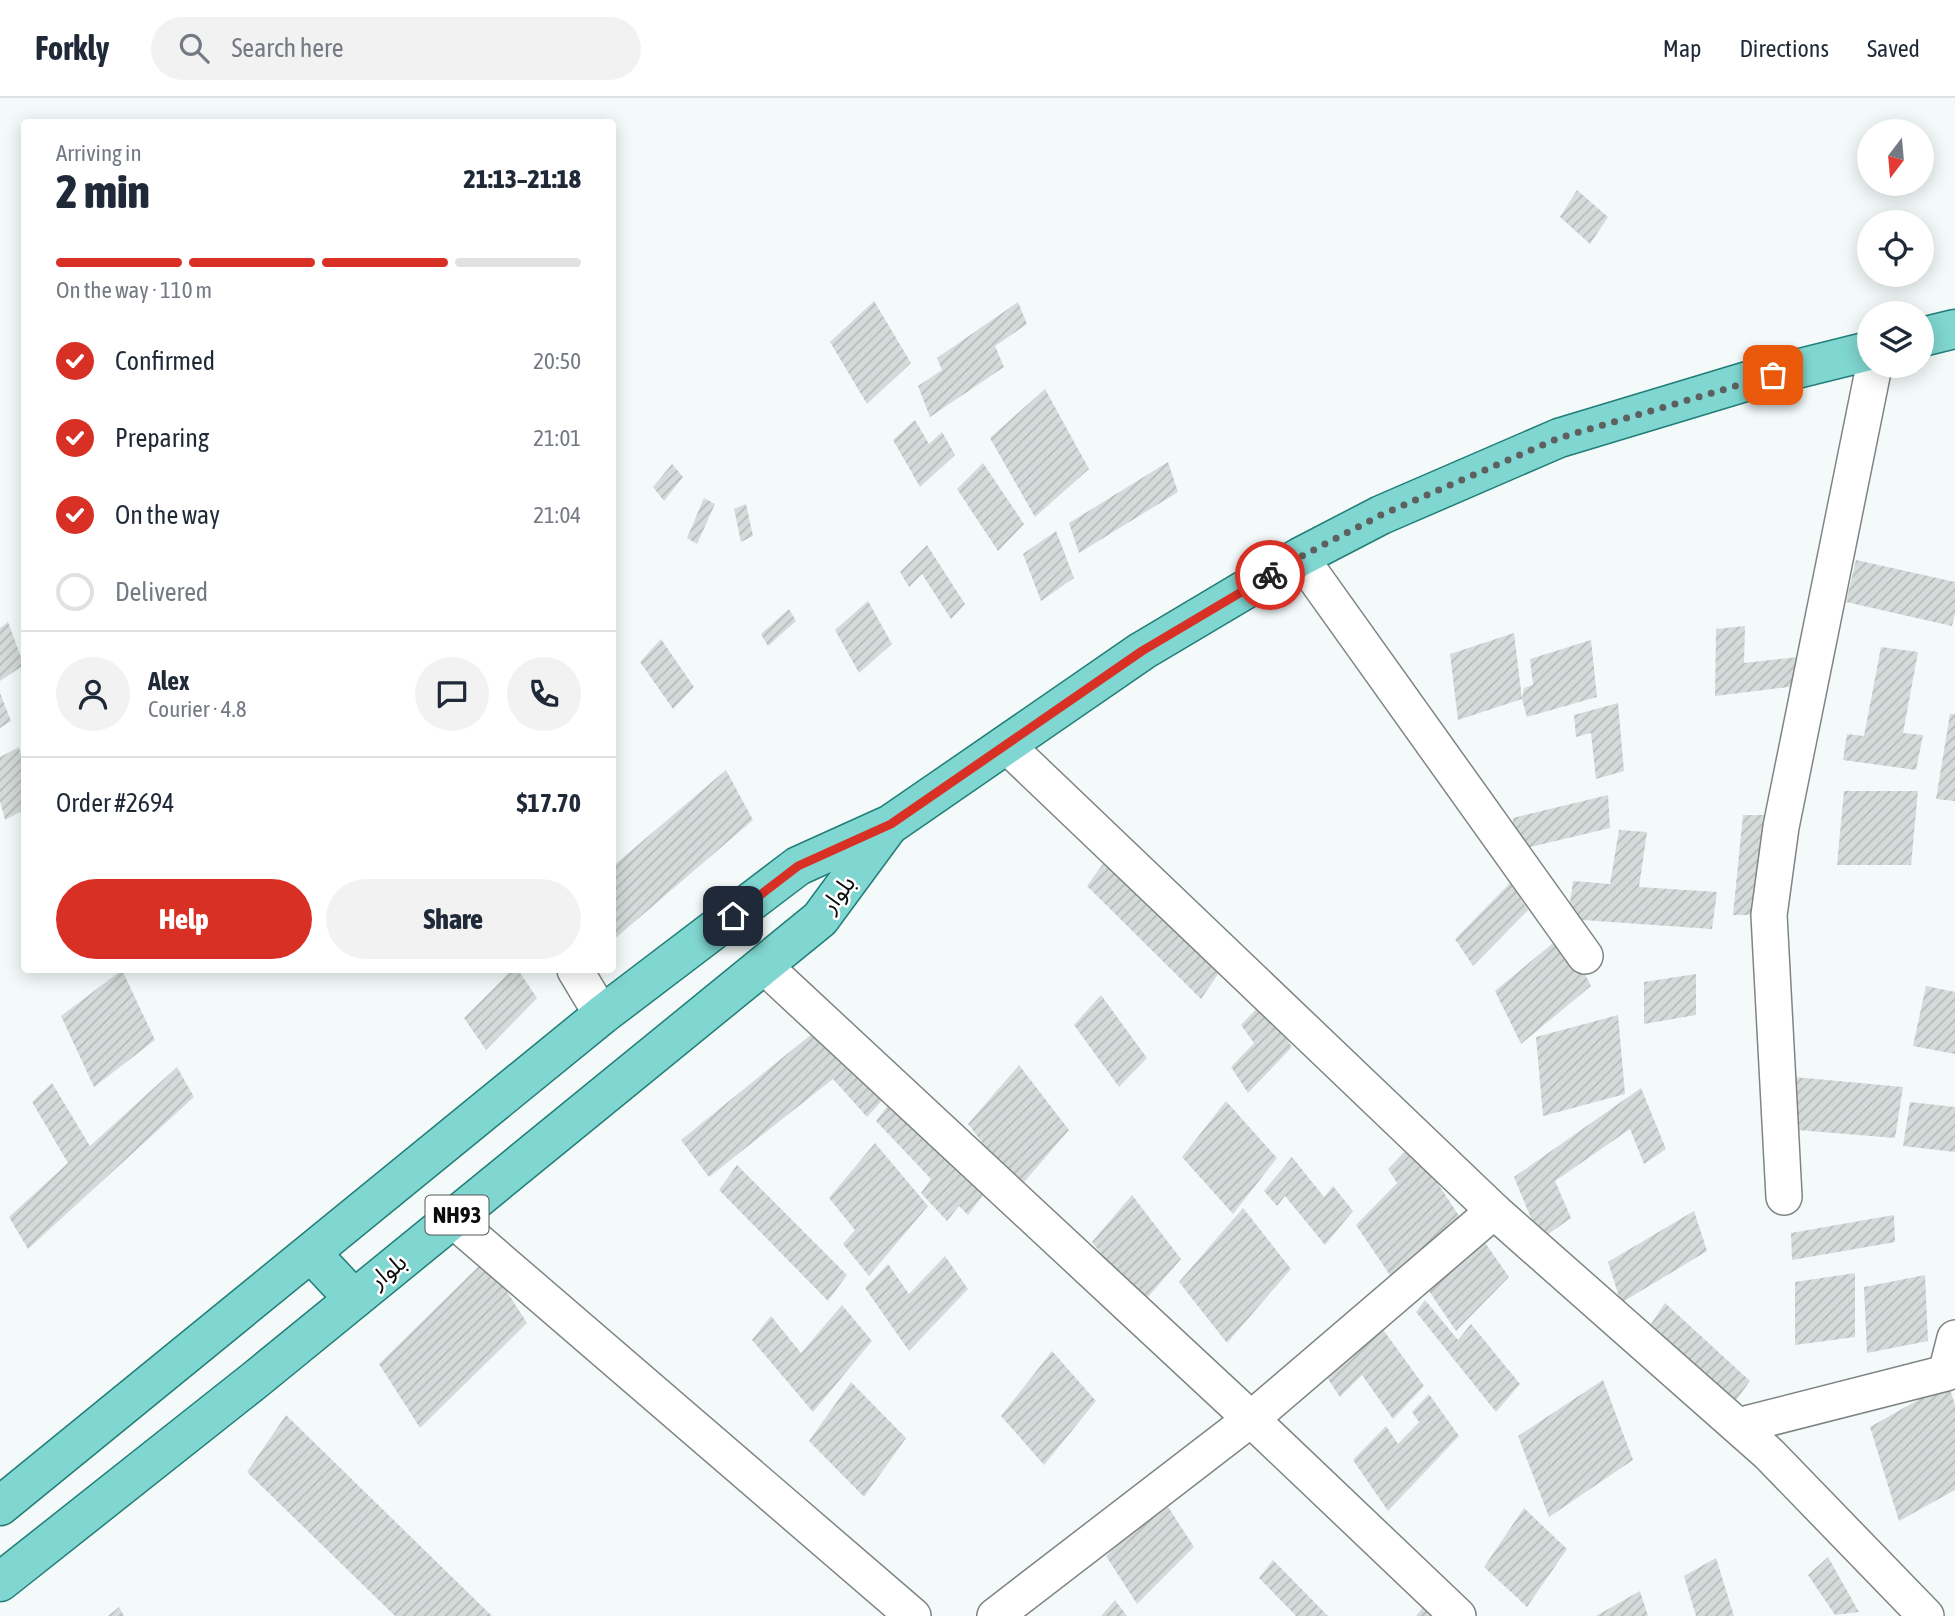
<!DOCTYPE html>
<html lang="en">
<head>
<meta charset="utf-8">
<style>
  :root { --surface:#fff; --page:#f2f2f3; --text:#1f2937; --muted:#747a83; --line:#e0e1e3; --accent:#d93025 }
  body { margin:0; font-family:"Asap Condensed","Noto Sans Arabic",sans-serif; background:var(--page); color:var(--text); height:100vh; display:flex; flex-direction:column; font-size:26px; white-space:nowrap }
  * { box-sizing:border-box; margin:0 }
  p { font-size:23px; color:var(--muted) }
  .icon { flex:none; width:38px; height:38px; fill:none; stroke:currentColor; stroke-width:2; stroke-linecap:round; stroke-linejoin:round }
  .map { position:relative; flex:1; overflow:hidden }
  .panel { position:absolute; left:21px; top:21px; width:595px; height:854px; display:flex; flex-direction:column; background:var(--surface); border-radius:7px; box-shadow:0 4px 18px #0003 }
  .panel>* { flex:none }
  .needle { width:46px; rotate:196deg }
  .tools { position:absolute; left:1857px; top:21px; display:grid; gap:14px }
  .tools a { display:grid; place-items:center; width:77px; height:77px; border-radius:50%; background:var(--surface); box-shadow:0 4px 18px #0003; font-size:35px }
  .pin { position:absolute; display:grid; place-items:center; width:60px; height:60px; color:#fff; margin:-30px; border-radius:14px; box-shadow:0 4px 10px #0006 }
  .courier { position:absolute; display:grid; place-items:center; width:70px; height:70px; margin:-35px; border:5px solid #d93025; border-radius:50%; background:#fff; color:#222; box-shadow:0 2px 9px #0007 }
  .head em { font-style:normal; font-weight:800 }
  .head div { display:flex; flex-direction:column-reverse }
  .head { display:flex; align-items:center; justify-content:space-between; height:119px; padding:0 35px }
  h1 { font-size:46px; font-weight:800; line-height:52px }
  .bar { display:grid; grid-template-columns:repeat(4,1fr); gap:10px 7px; align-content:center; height:84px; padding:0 35px }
  .bar i { height:9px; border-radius:5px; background:var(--line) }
  .bar .current { background:var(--accent) }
  .bar p { grid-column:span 4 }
  .line { display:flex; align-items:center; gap:18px; padding:0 35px; border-top:2px solid var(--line) }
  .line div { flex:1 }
  .round { display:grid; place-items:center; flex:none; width:74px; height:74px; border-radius:37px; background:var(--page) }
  ol { padding:0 35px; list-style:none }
  li { display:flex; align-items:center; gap:21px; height:77px }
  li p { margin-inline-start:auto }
  li .icon { padding:7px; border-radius:50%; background:var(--accent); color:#fff; stroke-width:4 }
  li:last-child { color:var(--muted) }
  li i { width:38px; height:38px; border:4px solid var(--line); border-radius:50% }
  .primary-button { display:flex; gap:14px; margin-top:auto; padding:14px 35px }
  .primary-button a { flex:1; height:80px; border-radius:42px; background:var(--accent); color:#fff; font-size:28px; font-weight:800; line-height:80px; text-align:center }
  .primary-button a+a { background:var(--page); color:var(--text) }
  header { display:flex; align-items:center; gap:42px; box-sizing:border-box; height:98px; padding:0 35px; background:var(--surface); border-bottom:2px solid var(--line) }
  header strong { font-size:33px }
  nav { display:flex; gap:38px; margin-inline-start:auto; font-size:24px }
  .search { width:490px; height:63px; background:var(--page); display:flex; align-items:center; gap:18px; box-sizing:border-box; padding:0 24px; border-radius:38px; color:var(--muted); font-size:26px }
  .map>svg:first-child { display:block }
  .building { fill:url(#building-hatch) }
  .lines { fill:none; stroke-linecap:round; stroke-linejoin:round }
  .street-casing { stroke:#7f8584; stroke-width:38 }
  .primary-casing { stroke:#207e77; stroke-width:41 }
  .street { stroke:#fff; stroke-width:35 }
  .primary { stroke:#80d6d0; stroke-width:38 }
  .done { stroke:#5d605f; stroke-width:7; stroke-dasharray:0 12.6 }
  .route { stroke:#d93025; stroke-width:9 }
  .labels { text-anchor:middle; stroke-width:5; stroke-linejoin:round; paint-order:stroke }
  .shield { fill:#fff; stroke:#545655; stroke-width:2 }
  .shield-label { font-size:23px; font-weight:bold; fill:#0b0d0c }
  .street-label { font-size:24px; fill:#0b0d0c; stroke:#fff }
</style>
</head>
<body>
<header>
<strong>Forkly</strong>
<div class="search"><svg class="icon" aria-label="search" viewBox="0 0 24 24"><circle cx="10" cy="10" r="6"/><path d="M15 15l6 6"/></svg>Search here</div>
<nav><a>Map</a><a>Directions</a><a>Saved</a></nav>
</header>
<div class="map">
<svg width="1955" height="1518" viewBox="0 0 1955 1518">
  <defs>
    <pattern id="building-hatch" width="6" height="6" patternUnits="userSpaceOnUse" patternTransform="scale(1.75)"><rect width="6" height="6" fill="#d5dbda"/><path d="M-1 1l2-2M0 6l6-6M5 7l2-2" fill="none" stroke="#b6bbba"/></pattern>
  </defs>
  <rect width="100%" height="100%" fill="#f4fafa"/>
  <g class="building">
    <polygon points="1577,92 1608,119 1590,146 1560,119"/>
    <polygon points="874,203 911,265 867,306 830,244"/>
    <polygon points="1018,204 1027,226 995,248 1004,269 930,319 918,288 942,272 937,260"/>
    <polygon points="1045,291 1089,371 1035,419 990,340"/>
    <polygon points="915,322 929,346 942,334 955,357 920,389 893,342"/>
    <polygon points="1168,364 1178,394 1079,455 1069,425"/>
    <polygon points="983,365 1024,426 998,453 957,391"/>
    <polygon points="672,366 683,379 664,403 653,389"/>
    <polygon points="704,400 715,406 697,446 687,440"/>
    <polygon points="746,406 753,438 741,444 734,411"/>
    <polygon points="1056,433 1074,480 1041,503 1023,456"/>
    <polygon points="927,447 965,506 951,521 922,476 909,489 900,474"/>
    <polygon points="1856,462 1955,484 1955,515 1952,528 1846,504"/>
    <polygon points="868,503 892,546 859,575 835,532"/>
    <polygon points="789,511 796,523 768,548 761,536"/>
    <polygon points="8,524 24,567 0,583 0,530"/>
    <polygon points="1745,528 1744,565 1798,559 1797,588 1715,598 1716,531"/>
    <polygon points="1514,535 1522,601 1458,622 1450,556"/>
    <polygon points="661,541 694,589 673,611 640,564"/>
    <polygon points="1591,542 1597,599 1527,619 1522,601 1524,590 1533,587 1530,561"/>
    <polygon points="1881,549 1918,554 1903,635 1923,637 1916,672 1843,662 1847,636 1864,638"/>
    <polygon points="0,595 11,623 0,630"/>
    <polygon points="1618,605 1624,673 1596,681 1591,635 1576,639 1574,617"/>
    <polygon points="1950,616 1955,616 1955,703 1936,701"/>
    <polygon points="19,649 24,670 24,712 5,722 0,703 0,659"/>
    <polygon points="726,672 753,722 612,843 612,769"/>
    <polygon points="1844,693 1918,693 1911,767 1837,767"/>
    <polygon points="1608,697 1610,730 1514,753 1513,720"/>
    <polygon points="1743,717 1768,717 1758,817 1733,817"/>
    <polygon points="1619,732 1647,734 1639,789 1717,794 1712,831 1568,821 1573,783 1610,786"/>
    <polygon points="1110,756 1223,869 1201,901 1087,788"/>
    <polygon points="1510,785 1528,812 1473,868 1455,841"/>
    <polygon points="1564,836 1591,888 1521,946 1495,893"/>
    <polygon points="122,872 155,942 94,989 61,918"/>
    <polygon points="512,872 518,872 537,900 486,952 464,920"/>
    <polygon points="1696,876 1696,917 1644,926 1644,884"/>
    <polygon points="1926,888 1955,894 1955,956 1913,948"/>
    <polygon points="1101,897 1147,960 1119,989 1074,927"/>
    <polygon points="1262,905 1292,949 1248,995 1231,969 1254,945 1241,927"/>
    <polygon points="1618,917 1625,996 1543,1018 1536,939"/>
    <polygon points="818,931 888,996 867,1019 833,981 709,1079 681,1042"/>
    <polygon points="1019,967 1069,1032 1018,1091 968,1026"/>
    <polygon points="177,969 194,999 28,1151 9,1119 68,1065 32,1004 52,985 90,1048"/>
    <polygon points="1794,979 1903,989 1895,1040 1786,1031"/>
    <polygon points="1641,990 1666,1051 1644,1066 1630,1031 1555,1083 1571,1120 1540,1142 1514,1079"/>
    <polygon points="892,1002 983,1097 968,1117 959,1108 947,1123 921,1095 931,1081 876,1023"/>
    <polygon points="1226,1003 1277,1060 1233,1116 1182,1059"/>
    <polygon points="1910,1004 1955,1009 1955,1054 1903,1048"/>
    <polygon points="875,1045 928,1108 869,1178 843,1146 855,1132 829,1100"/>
    <polygon points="1412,1046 1463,1124 1398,1189 1356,1127 1397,1085 1388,1071"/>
    <polygon points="1292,1059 1324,1099 1333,1088 1353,1113 1325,1147 1285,1098 1277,1108 1264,1093"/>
    <polygon points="737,1067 847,1177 828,1203 719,1092"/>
    <polygon points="1132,1097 1181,1161 1141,1207 1092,1144"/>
    <polygon points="1243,1110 1291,1171 1227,1245 1179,1184"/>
    <polygon points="1694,1113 1707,1153 1621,1205 1608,1164"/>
    <polygon points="1894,1117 1895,1144 1792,1162 1791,1135"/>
    <polygon points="1481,1139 1509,1179 1456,1233 1429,1193"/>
    <polygon points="945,1158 968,1191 909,1253 865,1190 888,1166 909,1196"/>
    <polygon points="486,1161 527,1225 420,1330 379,1266"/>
    <polygon points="1855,1175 1855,1239 1795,1247 1795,1184"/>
    <polygon points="1925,1177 1928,1243 1867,1255 1864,1189"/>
    <polygon points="1425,1202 1458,1242 1471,1226 1520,1286 1496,1314 1416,1214"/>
    <polygon points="1665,1205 1750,1283 1735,1304 1651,1226"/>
    <polygon points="842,1207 872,1243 813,1314 752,1242 771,1218 801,1255"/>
    <polygon points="1379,1226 1424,1288 1393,1321 1362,1277 1340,1299 1328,1281"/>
    <polygon points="1052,1253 1096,1303 1044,1367 1001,1318"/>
    <polygon points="1603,1282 1633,1362 1549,1419 1518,1338"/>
    <polygon points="851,1284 906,1340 864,1399 809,1343"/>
    <polygon points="1948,1285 1955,1307 1955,1392 1899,1423 1870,1329"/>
    <polygon points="1429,1296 1459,1338 1388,1413 1353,1362 1386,1328 1398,1346 1419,1324 1412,1314"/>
    <polygon points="286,1317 492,1518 395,1518 247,1374"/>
    <polygon points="1163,1401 1194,1449 1137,1506 1106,1458"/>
    <polygon points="1524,1410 1567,1451 1527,1509 1484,1469"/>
    <polygon points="1828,1459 1859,1514 1835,1517 1808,1477"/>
    <polygon points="1716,1460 1734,1518 1696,1518 1684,1478"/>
    <polygon points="1273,1462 1328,1518 1296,1518 1259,1480"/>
    <polygon points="1640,1493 1648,1518 1596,1518 1631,1498"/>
    <polygon points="1115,1502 1127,1518 1101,1518"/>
    <polygon points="1427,1504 1439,1518 1416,1518"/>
    <polygon points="119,1509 124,1518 108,1518"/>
  </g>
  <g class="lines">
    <defs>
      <g id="street">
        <polyline points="1300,459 1585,858"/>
        <polyline points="1005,646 1494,1113 1769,1356 1926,1518"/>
        <polyline points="763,867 1251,1321 1458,1518"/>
        <polyline points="575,872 602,917"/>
        <polyline points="1784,1099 1769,817 1781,729 1874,268"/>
        <polyline points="452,1121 913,1518"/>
        <polyline points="1738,1328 1946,1275 1955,1240"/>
        <polyline points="995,1518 1251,1321 1494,1113"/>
      </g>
      <g id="primary">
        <polyline points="1922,239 1955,231"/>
        <polyline points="311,1155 354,1201"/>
        <polyline points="0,1408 602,917 798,768 891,726 1142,553 1300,459 1381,417 1559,340 1748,283 1869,253"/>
        <polyline points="0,1484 255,1282 820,821 887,730"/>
      </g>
    </defs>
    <use href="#street" class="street-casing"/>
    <use href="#primary" class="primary-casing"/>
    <use href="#street" class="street"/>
    <use href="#primary" class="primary"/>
  </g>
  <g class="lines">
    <polyline class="done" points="1270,477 1300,459 1381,417 1559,340 1773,277"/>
    <polyline class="route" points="733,818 798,768 891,726 1142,553 1270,477"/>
  </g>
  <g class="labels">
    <rect class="shield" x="425.5" y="1097.5" width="63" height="39" rx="5"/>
    <g class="shield-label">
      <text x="457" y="1125">NH93</text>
    </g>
    <g class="street-label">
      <text transform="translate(838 796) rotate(-53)" y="8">بلوار</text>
      <text transform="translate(388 1173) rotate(-39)" y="8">بلوار</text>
    </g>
  </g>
</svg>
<div class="tools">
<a><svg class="needle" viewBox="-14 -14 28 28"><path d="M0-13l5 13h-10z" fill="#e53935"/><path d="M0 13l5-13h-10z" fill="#747a83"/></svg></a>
<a><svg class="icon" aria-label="locate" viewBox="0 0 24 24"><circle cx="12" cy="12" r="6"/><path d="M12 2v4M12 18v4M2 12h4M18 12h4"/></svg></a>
<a><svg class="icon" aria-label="layers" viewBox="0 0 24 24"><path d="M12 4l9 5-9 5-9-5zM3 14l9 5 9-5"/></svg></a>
</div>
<div class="pin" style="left:1773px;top:277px;background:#ea580c"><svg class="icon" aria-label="bag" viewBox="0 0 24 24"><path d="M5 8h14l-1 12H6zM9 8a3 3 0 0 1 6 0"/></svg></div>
<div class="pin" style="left:733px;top:818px;background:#1f2937"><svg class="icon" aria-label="home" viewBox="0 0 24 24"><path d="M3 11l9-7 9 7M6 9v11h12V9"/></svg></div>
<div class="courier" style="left:1270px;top:477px"><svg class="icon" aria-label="bike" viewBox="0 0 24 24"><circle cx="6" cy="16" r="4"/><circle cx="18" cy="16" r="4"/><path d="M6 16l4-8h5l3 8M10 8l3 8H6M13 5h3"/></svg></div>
<section class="panel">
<div class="head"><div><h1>2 min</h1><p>Arriving in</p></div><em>21:13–21:18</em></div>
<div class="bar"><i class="current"></i><i class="current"></i><i class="current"></i><i></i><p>On the way · 110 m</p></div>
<ol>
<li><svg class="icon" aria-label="check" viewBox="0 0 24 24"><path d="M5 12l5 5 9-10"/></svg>Confirmed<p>20:50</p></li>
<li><svg class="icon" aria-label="check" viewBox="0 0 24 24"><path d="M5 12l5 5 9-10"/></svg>Preparing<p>21:01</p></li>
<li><svg class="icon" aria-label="check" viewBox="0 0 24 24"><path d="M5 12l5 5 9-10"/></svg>On the way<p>21:04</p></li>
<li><i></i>Delivered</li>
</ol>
<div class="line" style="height:126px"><a class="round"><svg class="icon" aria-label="person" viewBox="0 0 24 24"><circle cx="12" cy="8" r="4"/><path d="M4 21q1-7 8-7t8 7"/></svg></a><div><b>Alex</b><p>Courier · 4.8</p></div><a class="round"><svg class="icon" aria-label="chat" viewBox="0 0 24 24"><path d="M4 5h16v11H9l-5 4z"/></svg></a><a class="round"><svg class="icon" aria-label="phone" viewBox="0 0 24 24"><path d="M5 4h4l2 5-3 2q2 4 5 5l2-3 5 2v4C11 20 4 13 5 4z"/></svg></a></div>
<div class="line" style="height:91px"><div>Order #2694</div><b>$17.70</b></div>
<div class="primary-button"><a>Help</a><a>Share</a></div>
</section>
</div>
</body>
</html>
